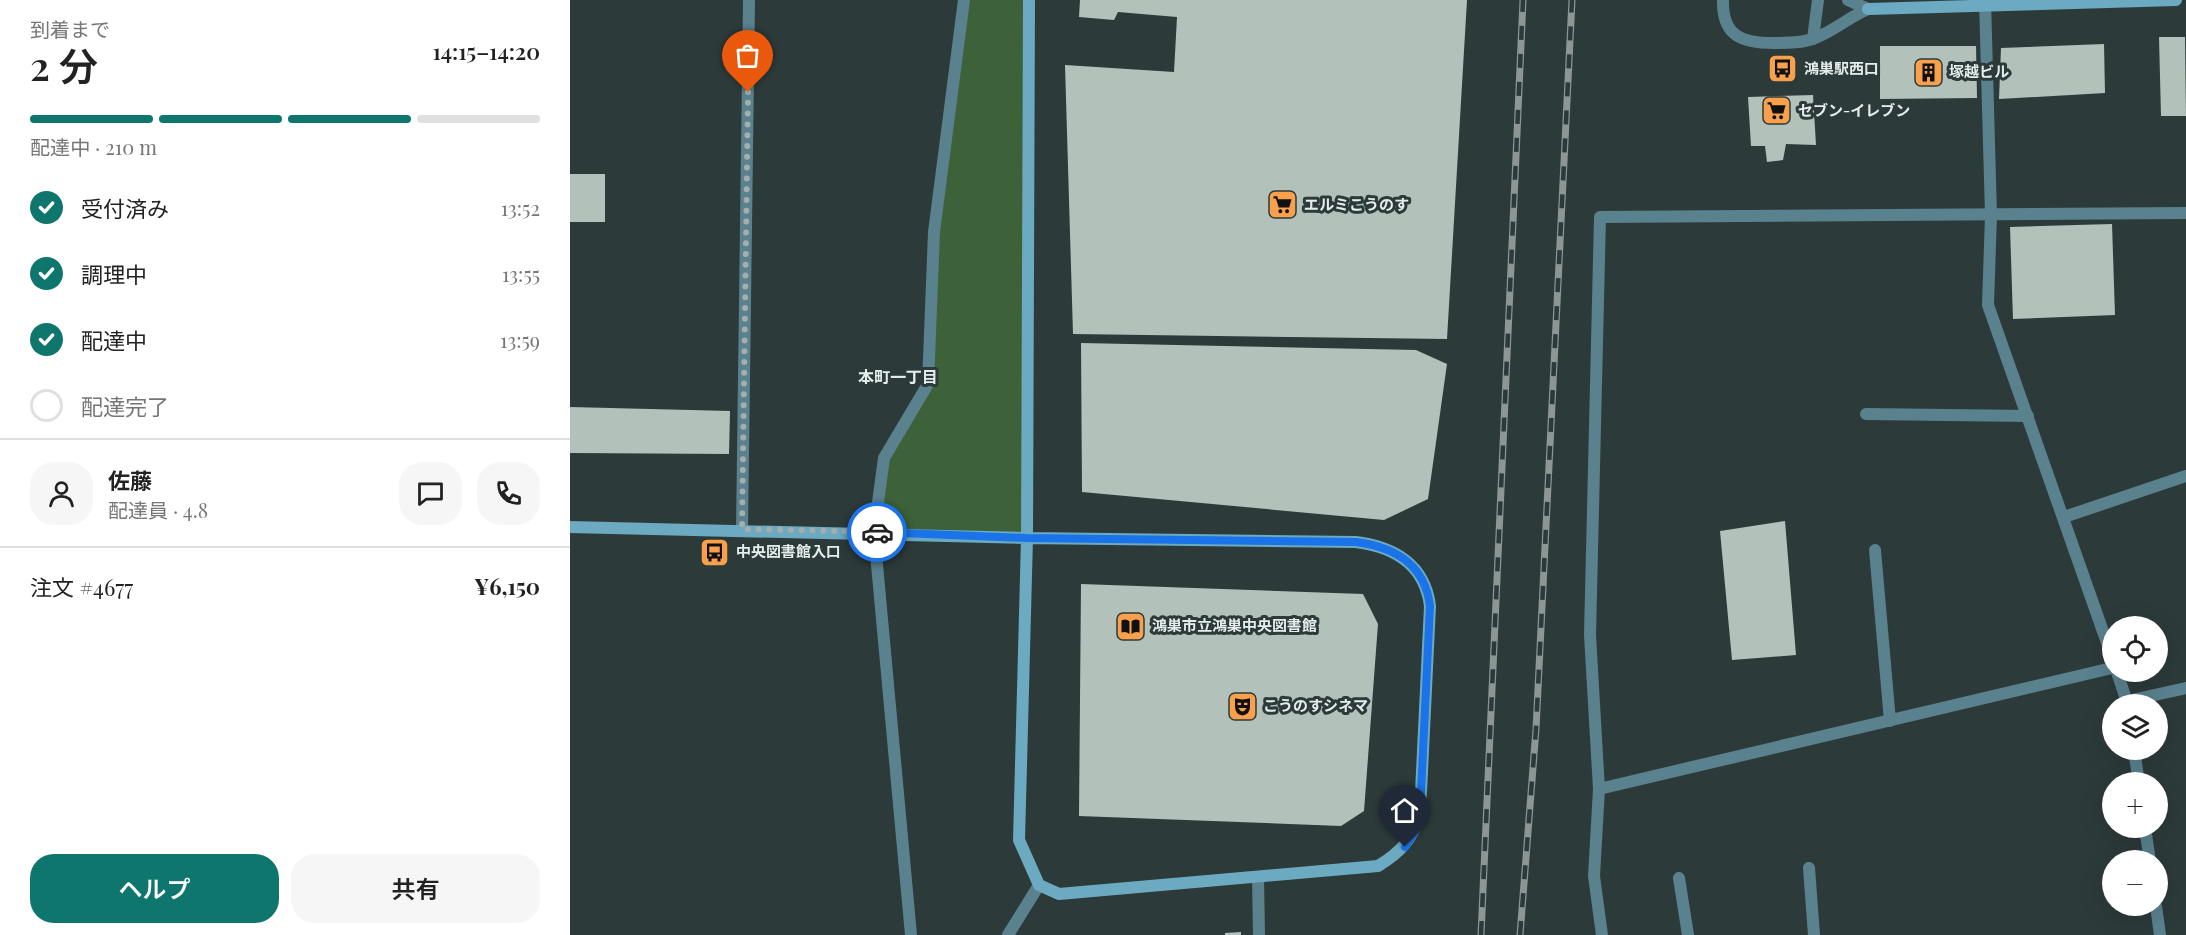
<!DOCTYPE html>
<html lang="ja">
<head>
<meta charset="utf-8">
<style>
  :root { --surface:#fff; --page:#f6f6f6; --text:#222; --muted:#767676; --line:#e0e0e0; --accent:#0f766e }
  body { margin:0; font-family:"Playfair Display","Noto Sans JP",serif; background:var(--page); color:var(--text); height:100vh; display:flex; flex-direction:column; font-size:22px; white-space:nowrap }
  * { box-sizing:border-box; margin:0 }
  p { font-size:20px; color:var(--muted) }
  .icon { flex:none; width:33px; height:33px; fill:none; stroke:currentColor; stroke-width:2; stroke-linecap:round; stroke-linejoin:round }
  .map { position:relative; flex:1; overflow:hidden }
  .panel { display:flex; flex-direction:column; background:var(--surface); width:570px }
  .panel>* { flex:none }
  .buttons { position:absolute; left:1532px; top:616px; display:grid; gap:12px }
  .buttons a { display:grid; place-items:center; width:66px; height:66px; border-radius:50%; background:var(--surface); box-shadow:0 6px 24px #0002; font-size:30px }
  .pin { position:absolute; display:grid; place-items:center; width:51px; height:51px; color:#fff; margin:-62px -26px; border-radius:50% 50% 50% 0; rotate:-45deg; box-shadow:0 0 6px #0007 }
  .pin .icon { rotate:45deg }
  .courier { position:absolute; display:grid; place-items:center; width:60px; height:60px; margin:-30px; border:4px solid #1a73e8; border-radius:50%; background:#fff; color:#222; box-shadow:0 2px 8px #0007 }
  .headline em { font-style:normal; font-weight:600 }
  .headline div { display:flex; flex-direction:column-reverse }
  .headline { display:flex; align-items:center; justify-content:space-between; height:102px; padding:0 30px }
  h1 { font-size:39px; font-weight:600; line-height:45px }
  .bar { display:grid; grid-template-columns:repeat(4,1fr); gap:9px 6px; align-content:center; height:72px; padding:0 30px }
  .bar i { height:8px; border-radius:4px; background:var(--line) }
  .bar .selected { background:var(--accent) }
  .bar p { grid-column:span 4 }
  .line { display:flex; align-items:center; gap:15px; padding:0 30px; border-top:2px solid var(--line) }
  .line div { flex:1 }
  .round { display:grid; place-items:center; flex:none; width:63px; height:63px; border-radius:24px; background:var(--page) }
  ol { padding:0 30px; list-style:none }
  li { display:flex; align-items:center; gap:18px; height:66px }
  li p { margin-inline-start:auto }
  li .icon { padding:6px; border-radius:50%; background:var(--accent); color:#fff; stroke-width:4 }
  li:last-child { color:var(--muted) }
  li i { width:33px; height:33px; border:3px solid var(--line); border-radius:50% }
  .action { display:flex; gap:12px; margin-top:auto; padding:12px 30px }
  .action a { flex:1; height:69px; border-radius:24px; background:var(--accent); color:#fff; font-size:24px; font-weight:600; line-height:69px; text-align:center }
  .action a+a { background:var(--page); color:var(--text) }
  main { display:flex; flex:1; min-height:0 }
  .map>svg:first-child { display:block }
  .green { fill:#3d6138 }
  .building { fill:#b3c1bb }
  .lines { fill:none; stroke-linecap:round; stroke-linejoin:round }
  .lane { stroke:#5a818e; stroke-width:12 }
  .street { stroke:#5a818e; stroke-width:12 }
  .secondary { stroke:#6baac0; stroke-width:12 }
  .rail-casing { stroke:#8b9695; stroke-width:7 }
  .rail { stroke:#2d3a3a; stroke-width:4.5; stroke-dasharray:14; stroke-linecap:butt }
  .done { stroke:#a4aeae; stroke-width:6; stroke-dasharray:0 10.8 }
  .route { stroke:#1a73e8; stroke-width:8 }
  .labels { text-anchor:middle; stroke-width:6; stroke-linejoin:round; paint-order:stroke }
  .poi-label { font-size:15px; font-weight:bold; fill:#e4edec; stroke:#2d3a3a; text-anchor:start }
  .neighbourhood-label { font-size:16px; font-weight:bold; fill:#e4edec; stroke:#2d3a3a }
</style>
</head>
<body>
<main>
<section class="panel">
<div class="headline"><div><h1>2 分</h1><p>到着まで</p></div><em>14:15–14:20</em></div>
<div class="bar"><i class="selected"></i><i class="selected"></i><i class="selected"></i><i></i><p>配達中 · 210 m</p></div>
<ol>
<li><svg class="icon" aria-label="check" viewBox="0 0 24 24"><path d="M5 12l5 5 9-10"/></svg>受付済み<p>13:52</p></li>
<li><svg class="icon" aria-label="check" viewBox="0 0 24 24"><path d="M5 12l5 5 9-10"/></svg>調理中<p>13:55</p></li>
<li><svg class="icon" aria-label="check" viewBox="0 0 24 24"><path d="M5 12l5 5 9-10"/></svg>配達中<p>13:59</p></li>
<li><i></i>配達完了</li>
</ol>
<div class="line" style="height:108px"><a class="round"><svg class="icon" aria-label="person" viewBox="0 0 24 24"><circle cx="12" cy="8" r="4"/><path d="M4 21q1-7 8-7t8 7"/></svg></a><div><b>佐藤</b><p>配達員 · 4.8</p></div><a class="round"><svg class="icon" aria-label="chat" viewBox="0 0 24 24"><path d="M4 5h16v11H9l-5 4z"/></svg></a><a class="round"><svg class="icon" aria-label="phone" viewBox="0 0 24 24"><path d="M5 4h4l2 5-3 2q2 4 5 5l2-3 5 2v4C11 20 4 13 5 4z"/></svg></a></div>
<div class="line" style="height:78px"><div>注文 #4677</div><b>¥6,150</b></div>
<div class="action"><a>ヘルプ</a><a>共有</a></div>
</section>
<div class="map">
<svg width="1616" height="935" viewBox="0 0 1616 935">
  <rect width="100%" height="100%" fill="#2d3a3a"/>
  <polygon class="green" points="394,0 459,0 457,538 304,532 314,458 358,384 364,232"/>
  <g class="building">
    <polygon points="510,0 897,0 877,339 503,334 495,65 604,72 607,17 548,12 544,20 509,17"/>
    <polygon points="1589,37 1615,37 1616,116 1591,116"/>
    <polygon points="1534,44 1535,93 1429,99 1431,48"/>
    <polygon points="1310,46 1406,46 1407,98 1310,99"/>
    <polygon points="1243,95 1246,145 1216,144 1213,160 1197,162 1195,146 1181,146 1178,97"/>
    <rect x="0" y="174" width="35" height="48"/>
    <polygon points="1542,224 1545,315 1443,319 1440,227"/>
    <polygon points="511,343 846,350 877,364 858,499 814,520 512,492"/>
    <polygon points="0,407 160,411 159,454 0,453"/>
    <polygon points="1215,521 1226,655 1162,660 1150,531"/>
    <polygon points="511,584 793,594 808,624 794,811 771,826 509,816"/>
    <polygon points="671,932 671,935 655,935 655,933"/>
  </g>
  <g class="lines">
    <g class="lane">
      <path d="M1153 0C1152 37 1173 43 1204 43 1217 43 1234 43 1245 38 1264 31 1279 17 1298 9"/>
      <polyline points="1278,0 1298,9"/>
      <polyline points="1243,39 1248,0"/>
      <polyline points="1305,550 1320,721"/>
      <polyline points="1029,789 1542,668"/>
      <polyline points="1239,868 1244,935"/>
      <polyline points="1109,878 1118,935"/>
    </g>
    <g class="street">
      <polyline points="1415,0 1421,215 1418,305 1542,657"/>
      <polyline points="1296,414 1458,416"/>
      <polyline points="1494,517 1616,476"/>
      <polyline points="172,529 179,0"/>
      <polyline points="1547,672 1558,705"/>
      <polyline points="1557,701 1616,688"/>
      <polyline points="1564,750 1569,783"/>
      <polyline points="1575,828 1580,861"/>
      <polyline points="688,877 689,935"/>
      <polyline points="1586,906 1590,935"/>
      <polyline points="341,935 304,532 314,458 358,384 364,232 394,0"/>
      <polyline points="438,935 469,885"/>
      <polyline points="1032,935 1024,876 1029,789 1020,635 1030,217 1616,213"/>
    </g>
    <g class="secondary">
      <polyline points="1298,9 1606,0"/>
      <path d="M0 527 457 538 786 542C825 547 855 565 860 606L850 813C843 839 831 852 808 866L489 894 469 885 449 840 457 538 459 0"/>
    </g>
    <defs>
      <g id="rail">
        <polyline points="911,935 953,0"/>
        <polyline points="950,935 966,729 1002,0"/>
      </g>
    </defs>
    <use href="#rail" class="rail-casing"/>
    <use href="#rail" class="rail"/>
  </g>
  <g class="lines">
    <polyline class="done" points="178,92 172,529 307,532"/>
    <path class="route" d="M307 532 457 538 786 542C825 547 855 565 860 606L850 813 846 830 835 847"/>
  </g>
  <defs>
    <symbol id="bus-square" viewBox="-11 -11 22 22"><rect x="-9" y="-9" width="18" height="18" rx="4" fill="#f9a04d" stroke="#2d3a3a"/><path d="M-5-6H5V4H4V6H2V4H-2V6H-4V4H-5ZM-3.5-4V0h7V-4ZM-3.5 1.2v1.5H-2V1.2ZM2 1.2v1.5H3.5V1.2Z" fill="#111"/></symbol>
    <symbol id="building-square" viewBox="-11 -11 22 22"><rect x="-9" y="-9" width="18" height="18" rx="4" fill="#f9a04d" stroke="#2d3a3a"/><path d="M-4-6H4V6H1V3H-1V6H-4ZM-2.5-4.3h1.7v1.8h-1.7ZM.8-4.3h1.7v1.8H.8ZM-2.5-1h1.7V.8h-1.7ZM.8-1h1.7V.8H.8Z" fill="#111"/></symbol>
    <symbol id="supermarket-square" viewBox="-11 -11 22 22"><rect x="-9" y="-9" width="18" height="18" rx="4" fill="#f9a04d" stroke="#2d3a3a"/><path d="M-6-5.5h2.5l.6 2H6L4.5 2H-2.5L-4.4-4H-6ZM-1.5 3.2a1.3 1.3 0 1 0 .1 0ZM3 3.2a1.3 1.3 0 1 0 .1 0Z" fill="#111"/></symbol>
    <symbol id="library-square" viewBox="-11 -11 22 22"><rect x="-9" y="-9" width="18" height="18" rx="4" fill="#f9a04d" stroke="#2d3a3a"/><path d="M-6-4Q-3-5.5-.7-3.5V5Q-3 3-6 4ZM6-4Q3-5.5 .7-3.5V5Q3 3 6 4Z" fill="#111"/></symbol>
    <symbol id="theatre-square" viewBox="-11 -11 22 22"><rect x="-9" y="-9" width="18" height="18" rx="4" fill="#f9a04d" stroke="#2d3a3a"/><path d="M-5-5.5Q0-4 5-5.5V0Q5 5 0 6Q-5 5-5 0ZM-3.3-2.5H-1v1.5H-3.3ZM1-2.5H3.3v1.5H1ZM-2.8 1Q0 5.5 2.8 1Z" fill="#111"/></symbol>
  </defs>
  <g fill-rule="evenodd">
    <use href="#bus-square" x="1196" y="52" width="33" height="33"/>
    <use href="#building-square" x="1342" y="56" width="33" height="33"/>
    <use href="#supermarket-square" x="1190" y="94" width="33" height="33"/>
    <use href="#supermarket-square" x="696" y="188" width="33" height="33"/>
    <use href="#bus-square" x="128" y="536" width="33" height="33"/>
    <use href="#library-square" x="544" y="610" width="33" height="33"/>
    <use href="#theatre-square" x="656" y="690" width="33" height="33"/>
  </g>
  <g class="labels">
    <g class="poi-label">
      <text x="1234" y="74">鴻巣駅西口</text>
      <text x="1379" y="77">塚越ビル</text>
      <text x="1228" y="116">セブン-イレブン</text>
      <text x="734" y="210">エルミこうのす</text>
      <text x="166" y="557">中央図書館入口</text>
      <text x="582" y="631">鴻巣市立鴻巣中央図書館</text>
      <text x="693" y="711">こうのすシネマ</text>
    </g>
    <g class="neighbourhood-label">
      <text x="328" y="383">本町一丁目</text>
    </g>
  </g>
</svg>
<div class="buttons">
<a><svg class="icon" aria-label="locate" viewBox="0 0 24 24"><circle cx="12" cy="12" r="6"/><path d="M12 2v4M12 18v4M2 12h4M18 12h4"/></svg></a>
<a><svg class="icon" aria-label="layers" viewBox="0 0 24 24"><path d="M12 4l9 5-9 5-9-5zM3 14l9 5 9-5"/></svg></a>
<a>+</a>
<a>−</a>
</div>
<div class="pin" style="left:178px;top:92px;background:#ea580c"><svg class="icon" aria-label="bag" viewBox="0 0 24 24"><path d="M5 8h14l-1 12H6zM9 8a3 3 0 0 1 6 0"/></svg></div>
<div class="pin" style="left:835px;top:847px;background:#1f2937"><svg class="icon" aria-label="home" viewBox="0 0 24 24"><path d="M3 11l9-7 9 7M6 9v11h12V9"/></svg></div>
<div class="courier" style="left:307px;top:532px"><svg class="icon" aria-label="car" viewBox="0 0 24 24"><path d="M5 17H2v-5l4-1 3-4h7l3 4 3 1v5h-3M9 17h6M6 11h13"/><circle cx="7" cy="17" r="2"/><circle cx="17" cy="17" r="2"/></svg></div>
</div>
</main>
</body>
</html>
